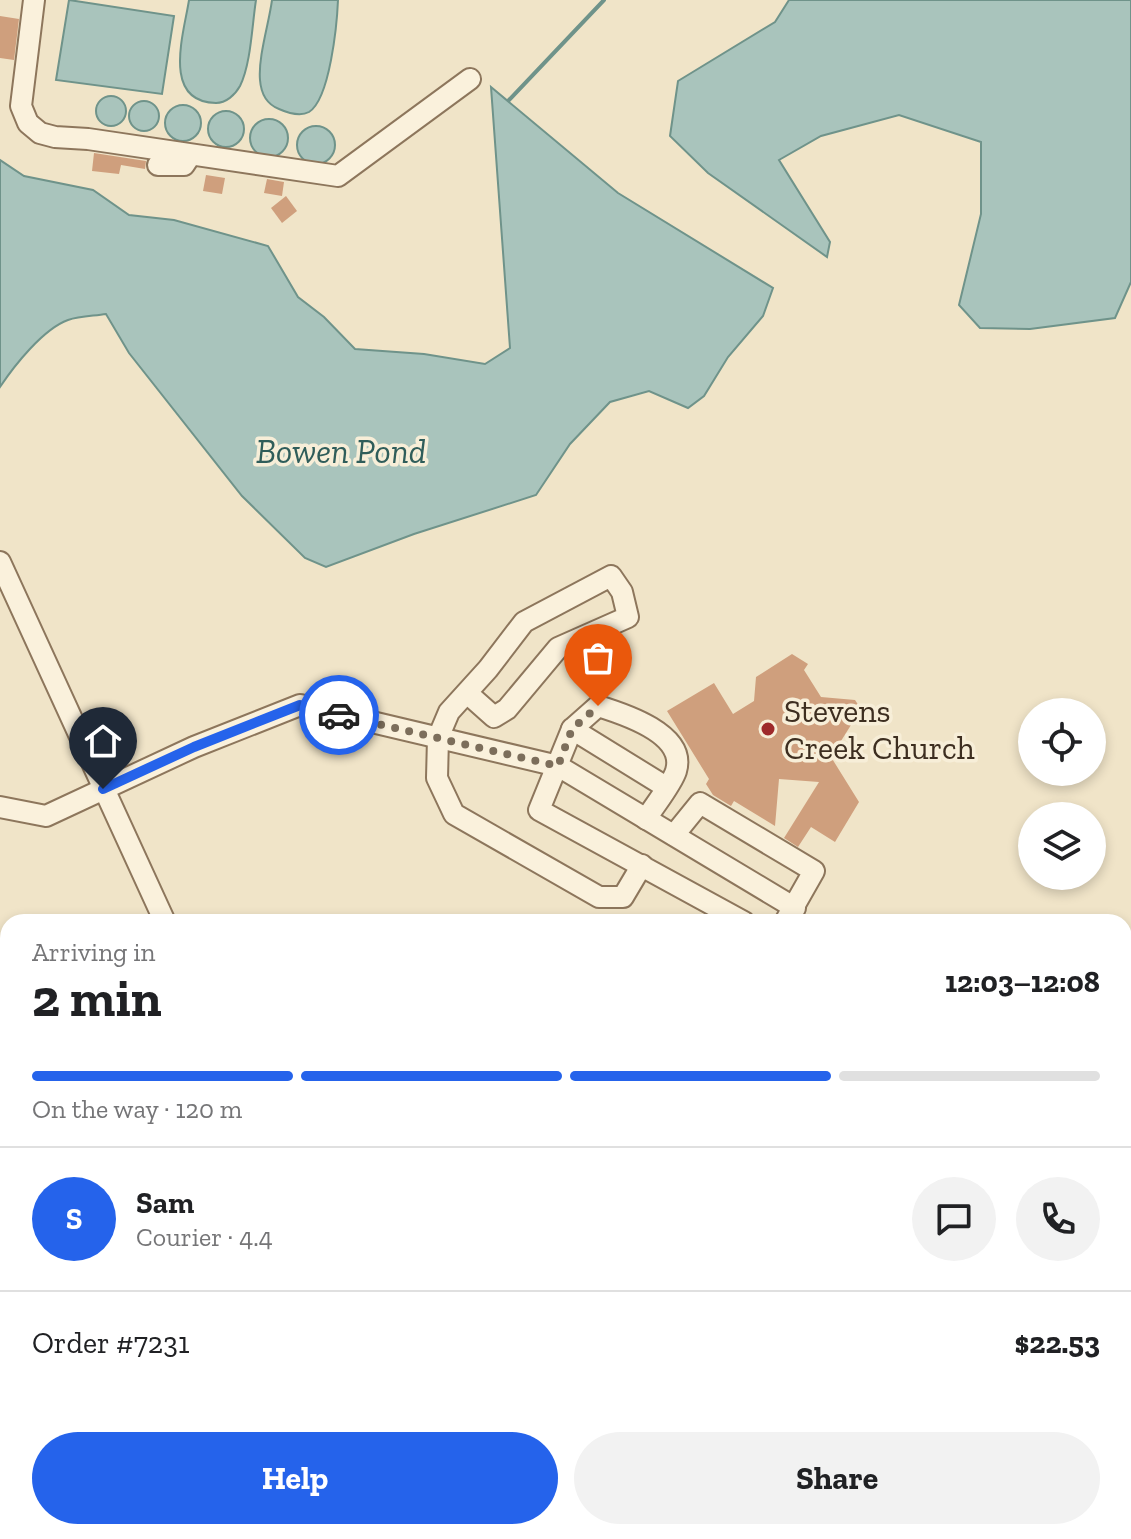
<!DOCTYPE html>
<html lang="en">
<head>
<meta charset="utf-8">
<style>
  :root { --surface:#fff; --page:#f2f2f2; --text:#202124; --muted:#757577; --line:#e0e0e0; --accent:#2563eb }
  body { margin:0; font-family:"Zilla Slab",serif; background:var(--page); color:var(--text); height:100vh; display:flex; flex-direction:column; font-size:30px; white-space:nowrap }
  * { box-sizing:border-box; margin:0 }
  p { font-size:26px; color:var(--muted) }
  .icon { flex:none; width:44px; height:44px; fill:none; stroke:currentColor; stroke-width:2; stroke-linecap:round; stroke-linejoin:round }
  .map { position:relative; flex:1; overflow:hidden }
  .panel { position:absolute; left:0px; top:914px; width:1132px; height:626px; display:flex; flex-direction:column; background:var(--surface); border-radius:24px 24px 0 0; box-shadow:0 4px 12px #0003 }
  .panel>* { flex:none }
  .fabs { position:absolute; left:1018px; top:698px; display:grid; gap:16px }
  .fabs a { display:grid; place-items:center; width:88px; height:88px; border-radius:50%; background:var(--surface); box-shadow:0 4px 12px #0003; font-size:40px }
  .pin { position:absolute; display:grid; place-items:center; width:68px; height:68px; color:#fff; margin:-82px -34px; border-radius:50% 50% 50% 0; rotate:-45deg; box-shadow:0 0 8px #0007 }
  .pin .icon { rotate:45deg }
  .courier { position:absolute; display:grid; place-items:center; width:80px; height:80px; margin:-40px; border:6px solid #2563eb; border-radius:50%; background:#fff; color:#222; box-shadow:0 2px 10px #0007 }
  .head em { font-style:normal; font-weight:700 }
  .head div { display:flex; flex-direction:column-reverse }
  .head { display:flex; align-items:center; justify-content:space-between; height:136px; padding:0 32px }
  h1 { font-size:52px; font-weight:700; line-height:60px }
  .bar { display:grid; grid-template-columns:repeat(4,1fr); gap:12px 8px; align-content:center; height:96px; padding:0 32px }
  .bar i { height:10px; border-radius:6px; background:var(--line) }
  .bar .selected { background:var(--accent) }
  .bar p { grid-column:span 4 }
  .line { display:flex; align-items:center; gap:20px; padding:0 32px; border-top:2px solid var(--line) }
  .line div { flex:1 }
  .round { display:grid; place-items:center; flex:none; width:84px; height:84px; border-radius:42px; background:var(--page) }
  .button { display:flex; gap:16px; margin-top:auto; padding:16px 32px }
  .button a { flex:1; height:92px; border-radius:48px; background:var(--accent); color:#fff; font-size:32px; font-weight:700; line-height:92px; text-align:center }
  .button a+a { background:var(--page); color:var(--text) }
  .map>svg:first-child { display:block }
  .water { fill:#a9c4bc; stroke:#6f938a; stroke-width:2 }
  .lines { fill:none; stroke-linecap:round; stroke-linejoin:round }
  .stream { stroke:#6f938a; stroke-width:4 }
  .building { fill:#cf9f7d }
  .minor-casing { stroke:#8d765c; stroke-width:24 }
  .minor { stroke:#faf1dc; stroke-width:20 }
  .done { stroke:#7c6e5b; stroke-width:8; stroke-dasharray:0 14.4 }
  .route { stroke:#2563eb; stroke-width:10 }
  .poi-dot { fill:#9e2a2b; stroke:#f7eed8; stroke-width:3 }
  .labels { text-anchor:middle; stroke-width:7; stroke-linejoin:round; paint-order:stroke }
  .poi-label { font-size:32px; fill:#3d2e20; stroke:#f7eed8; text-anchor:start }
  .water-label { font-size:34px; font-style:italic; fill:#2f5d5a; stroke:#f7eed8 }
</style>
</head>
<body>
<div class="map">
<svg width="1131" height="1539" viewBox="0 0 1131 1539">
  <rect width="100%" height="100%" fill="#f0e4c8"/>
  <g class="water">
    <polygon points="69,0 174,16 162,94 56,80"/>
    <path d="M189 0H256C252 25 251 64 240 86 235 95 226 103 216 103 161 102 184 33 189 0Z"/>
    <path d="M272 0H338C337 24 330 99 309 112 300 117 288 113 279 109 266 104 261 93 260 80 258 57 269 23 272 0Z"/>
    <polygon points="789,0 1131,0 1131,282 1115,318 1030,329 980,328 959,305 981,214 981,142 899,115 821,136 779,160 830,242 827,257 708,173 670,136 678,81 775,22"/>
    <path d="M491 87 618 193 773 288 763 316 728 357 704 396 688 408 649 391 610 402 570 444 536 495 414 534 326 567 305 558 242 496 129 353 106 314C94 316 80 316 68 320 43 329 14 366 0 387V160L24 176 93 190 129 215 174 220 268 246 298 297 324 317 355 349 424 354 485 364 510 348Z"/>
    <circle cx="111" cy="111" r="15"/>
    <circle cx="144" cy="116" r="15"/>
    <circle cx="183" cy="123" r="18"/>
    <circle cx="226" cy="129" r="18"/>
    <circle cx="269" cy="138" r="19"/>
    <circle cx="316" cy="145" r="19"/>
  </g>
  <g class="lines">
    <polyline class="stream" points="509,100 604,0"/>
  </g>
  <g class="building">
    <polygon points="0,16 19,19 14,60 0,58"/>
    <polygon points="94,153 146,161 145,169 121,165 119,174 92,171"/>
    <polygon points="206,175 225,178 222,194 203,191"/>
    <polygon points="267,179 284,182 282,196 264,193"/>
    <polygon points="286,196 297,211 282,223 271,208"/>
    <polygon points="792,654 808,664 804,670 821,697 855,700 861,709 831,757 859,802 835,842 811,827 798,847 784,838 819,782 779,779 775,826 734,801 731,806 713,795 706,784 709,779 667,711 714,683 733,714 754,701 756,677"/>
  </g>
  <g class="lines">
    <defs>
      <g id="minor">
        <polyline points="34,0 21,106 28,123 40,133 55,137 88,139 338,176 470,79"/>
        <polyline points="158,165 184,165 188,159 186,154"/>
        <polyline points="0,562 165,922"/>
        <polyline points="467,693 494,717 507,709 558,648 628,617 622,592 611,576 524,622 488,669 449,712 438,738 437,778 454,814 599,897 623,897 642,865"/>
        <polyline points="572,729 666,787"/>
        <polyline points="0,807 46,816 194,747 300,705 558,766 795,908"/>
        <path d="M646 819C654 806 672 784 676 771 687 734 624 714 598 706L572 729 539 810 744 922"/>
        <polyline points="674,835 700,803 814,871 785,922"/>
        <polyline points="0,1023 8,1034"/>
        <polyline points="0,1115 8,1108"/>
        <polyline points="0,1363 8,1363"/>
        <polyline points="0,1524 8,1521"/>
        <polyline points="485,1532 489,1539"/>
        <polyline points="861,1532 862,1539"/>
      </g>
    </defs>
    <use href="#minor" class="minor-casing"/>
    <use href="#minor" class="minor"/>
  </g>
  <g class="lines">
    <polyline class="done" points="339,715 558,766 572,729 598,706"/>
    <polyline class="route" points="103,789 194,747 300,705 339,715"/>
  </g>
  <circle class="poi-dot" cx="768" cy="729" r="8"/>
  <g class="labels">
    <g class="poi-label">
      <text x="784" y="722">Stevens<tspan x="784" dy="37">Creek Church</tspan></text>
    </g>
    <g class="water-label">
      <text x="341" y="463">Bowen Pond</text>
    </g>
  </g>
</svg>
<div class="fabs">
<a><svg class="icon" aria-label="locate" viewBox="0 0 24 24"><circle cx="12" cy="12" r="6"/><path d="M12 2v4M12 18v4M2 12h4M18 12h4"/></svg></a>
<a><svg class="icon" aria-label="layers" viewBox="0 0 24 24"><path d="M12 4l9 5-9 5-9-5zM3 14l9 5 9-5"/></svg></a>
</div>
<div class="pin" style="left:598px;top:706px;background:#ea580c"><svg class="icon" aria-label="bag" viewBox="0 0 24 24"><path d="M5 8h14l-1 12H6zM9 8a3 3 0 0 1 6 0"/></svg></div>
<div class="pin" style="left:103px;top:789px;background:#1f2937"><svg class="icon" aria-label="home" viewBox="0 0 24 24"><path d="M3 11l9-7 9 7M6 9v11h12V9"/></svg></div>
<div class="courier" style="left:339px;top:715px"><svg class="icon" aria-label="car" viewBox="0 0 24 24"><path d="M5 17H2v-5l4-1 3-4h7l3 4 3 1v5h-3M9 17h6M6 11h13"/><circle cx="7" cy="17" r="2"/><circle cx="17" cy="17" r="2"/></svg></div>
<section class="panel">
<div class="head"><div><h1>2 min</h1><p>Arriving in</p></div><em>12:03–12:08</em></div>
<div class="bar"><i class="selected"></i><i class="selected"></i><i class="selected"></i><i></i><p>On the way · 120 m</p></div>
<div class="line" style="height:144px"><b class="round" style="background:var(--accent);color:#fff">S</b><div><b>Sam</b><p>Courier · 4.4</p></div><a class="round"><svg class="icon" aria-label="chat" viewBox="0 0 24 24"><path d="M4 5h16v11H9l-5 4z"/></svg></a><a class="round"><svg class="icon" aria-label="phone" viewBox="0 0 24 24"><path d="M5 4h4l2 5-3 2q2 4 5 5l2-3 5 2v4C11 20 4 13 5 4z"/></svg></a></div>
<div class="line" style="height:104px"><div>Order #7231</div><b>$22.53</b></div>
<div class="button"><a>Help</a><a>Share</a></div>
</section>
</div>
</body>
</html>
